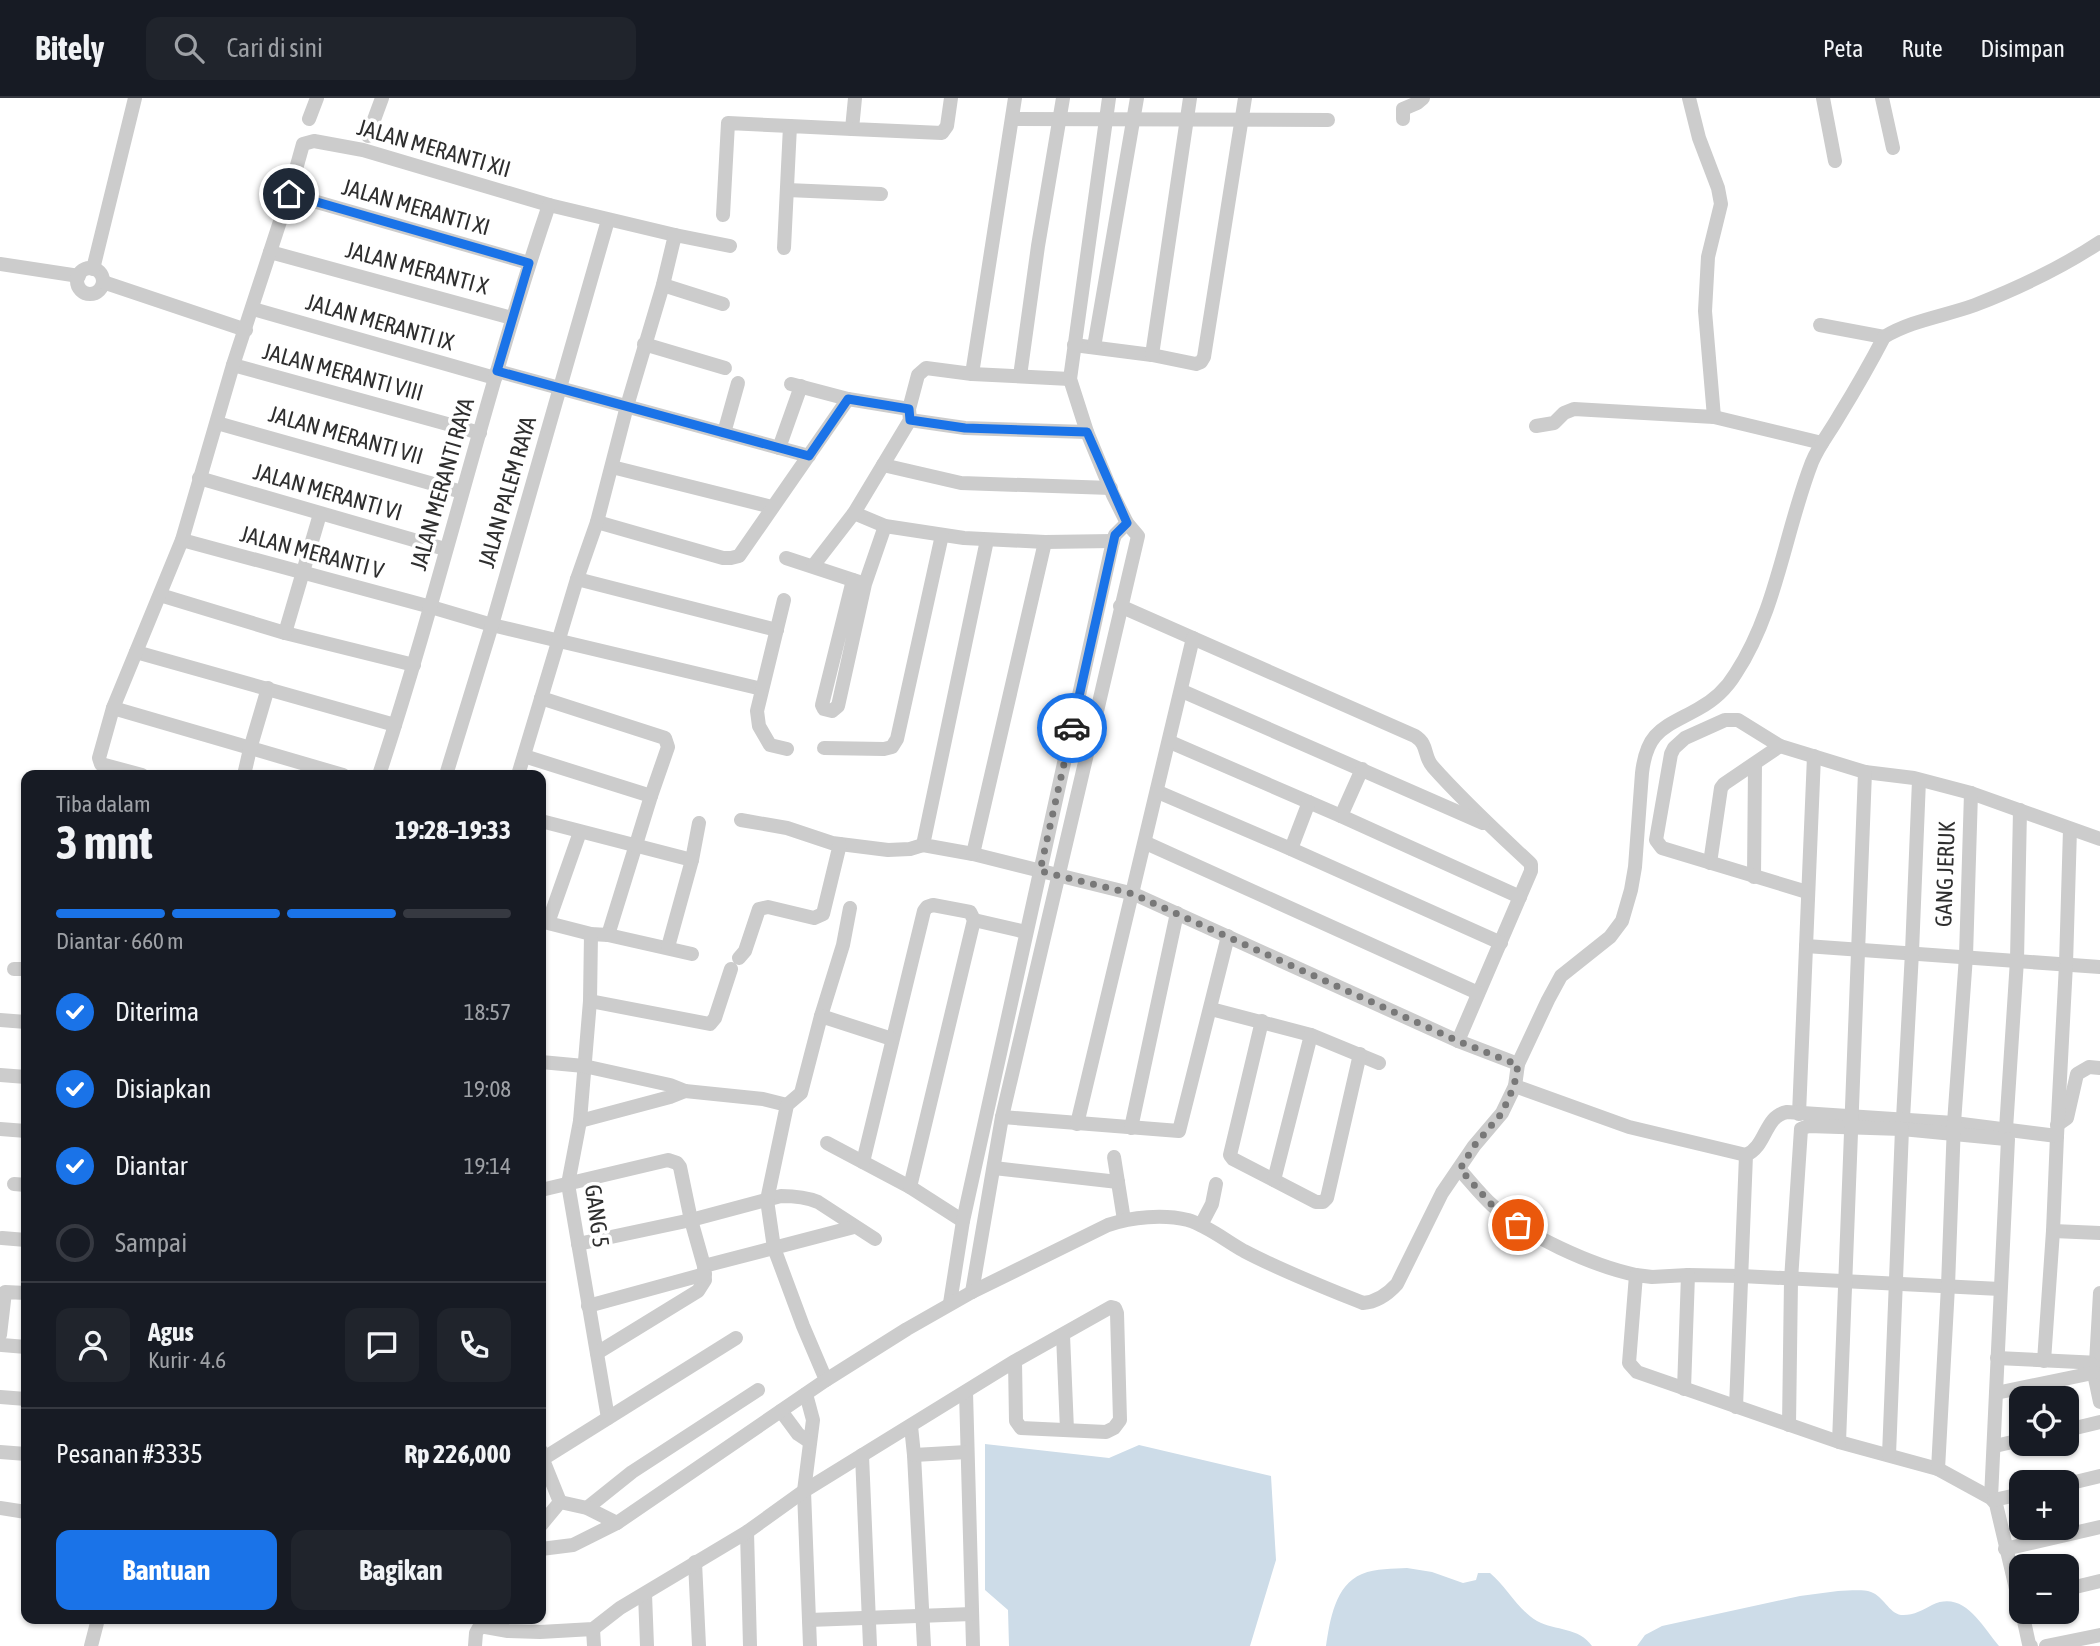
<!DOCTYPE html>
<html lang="id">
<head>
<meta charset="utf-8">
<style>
  :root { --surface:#171b24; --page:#20242c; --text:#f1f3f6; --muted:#9ea1a6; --line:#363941; --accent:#1a73e8 }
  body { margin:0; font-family:"Asap Condensed",sans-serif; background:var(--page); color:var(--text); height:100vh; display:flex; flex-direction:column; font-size:26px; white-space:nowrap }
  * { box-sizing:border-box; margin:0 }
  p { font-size:23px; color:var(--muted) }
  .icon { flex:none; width:38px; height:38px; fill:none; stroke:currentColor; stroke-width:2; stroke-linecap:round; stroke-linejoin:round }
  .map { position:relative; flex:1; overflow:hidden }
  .details { position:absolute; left:21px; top:672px; width:525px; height:854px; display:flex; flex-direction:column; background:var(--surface); border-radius:14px; box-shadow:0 2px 5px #0004 }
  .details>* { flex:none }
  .tools { position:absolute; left:2009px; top:1288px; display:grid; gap:14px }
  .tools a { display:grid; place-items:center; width:70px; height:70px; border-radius:14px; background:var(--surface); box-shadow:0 2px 5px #0004; font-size:35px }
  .pin { position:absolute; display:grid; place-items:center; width:60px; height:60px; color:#fff; margin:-30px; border:4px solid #fff; border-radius:50%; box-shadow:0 2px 7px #0007 }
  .courier { position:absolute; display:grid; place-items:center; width:70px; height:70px; margin:-35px; border:5px solid #1a73e8; border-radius:50%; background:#fff; color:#222; box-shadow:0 2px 9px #0007 }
  .head em { font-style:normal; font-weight:700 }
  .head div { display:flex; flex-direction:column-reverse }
  .head { display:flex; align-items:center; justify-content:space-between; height:119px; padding:0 35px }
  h1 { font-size:46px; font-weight:700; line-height:52px }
  .bar { display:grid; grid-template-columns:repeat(4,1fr); gap:10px 7px; align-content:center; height:84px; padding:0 35px }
  .bar i { height:9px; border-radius:5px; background:var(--line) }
  .bar .selected { background:var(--accent) }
  .bar p { grid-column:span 4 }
  .line { display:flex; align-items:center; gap:18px; padding:0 35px; border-top:2px solid var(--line) }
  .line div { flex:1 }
  .round { display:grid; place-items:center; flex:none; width:74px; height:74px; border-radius:14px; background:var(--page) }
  ol { padding:0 35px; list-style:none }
  li { display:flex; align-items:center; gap:21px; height:77px }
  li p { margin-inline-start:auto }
  li .icon { padding:7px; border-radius:50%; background:var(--accent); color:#fff; stroke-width:4 }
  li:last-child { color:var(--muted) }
  li i { width:38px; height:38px; border:4px solid var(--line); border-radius:50% }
  .button { display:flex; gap:14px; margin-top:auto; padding:14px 35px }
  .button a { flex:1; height:80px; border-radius:14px; background:var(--accent); color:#fff; font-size:28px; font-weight:700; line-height:80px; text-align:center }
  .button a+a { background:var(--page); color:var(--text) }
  header { display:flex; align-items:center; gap:42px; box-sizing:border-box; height:98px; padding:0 35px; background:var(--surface); border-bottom:2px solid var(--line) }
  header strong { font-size:33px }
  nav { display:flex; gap:38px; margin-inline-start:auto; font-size:24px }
  .search { width:490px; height:63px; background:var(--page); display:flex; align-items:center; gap:18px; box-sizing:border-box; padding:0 24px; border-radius:14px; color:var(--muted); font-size:26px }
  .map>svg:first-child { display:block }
  .water { fill:#cddce8 }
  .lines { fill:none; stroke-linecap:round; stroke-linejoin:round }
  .street { stroke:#ccc; stroke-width:14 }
  .done { stroke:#787878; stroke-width:7; stroke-dasharray:0 12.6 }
  .route { stroke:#1a73e8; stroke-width:9 }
  .labels { text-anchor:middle; stroke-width:7; stroke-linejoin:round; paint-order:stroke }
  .street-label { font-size:23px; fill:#2f2f2f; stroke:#fff }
</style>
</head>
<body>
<header>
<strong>Bitely</strong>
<div class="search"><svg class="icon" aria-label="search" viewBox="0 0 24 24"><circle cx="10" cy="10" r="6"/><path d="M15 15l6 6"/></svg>Cari di sini</div>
<nav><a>Peta</a><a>Rute</a><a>Disimpan</a></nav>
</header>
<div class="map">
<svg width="2100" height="1548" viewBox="0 0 2100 1548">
  <rect width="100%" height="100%" fill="#fff"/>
  <g class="water">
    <polygon points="985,1346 1109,1360 1139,1347 1271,1378 1276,1462 1250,1548 1009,1548 1008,1512 985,1492"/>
    <path d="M1407 1470 1432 1474 1463 1485 1476 1482 1478 1475H1490C1507 1489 1517 1511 1537 1523 1556 1533 1579 1529 1592 1548H1326C1330 1522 1335 1487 1362 1476 1376 1470 1393 1471 1407 1470Z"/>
    <path d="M1838 1493C1848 1493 1862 1491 1871 1494 1883 1498 1889 1515 1901 1517 1912 1518 1923 1512 1932 1507 1964 1492 1981 1527 1999 1548H1637L1645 1537 1662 1528 1800 1498Z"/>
  </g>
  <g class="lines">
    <g class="street">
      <polyline points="855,0 852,31 942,35 947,28 951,0"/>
      <polyline points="1689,0 1699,40 1718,90 1721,106 1708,159 1705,213 1714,319"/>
      <polyline points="1823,0 1835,63"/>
      <polyline points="1882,0 1893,50"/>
      <polyline points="309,21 317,0"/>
      <polyline points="1012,21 1328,22"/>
      <polyline points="1403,21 1403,11 1417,5 1423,0"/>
      <polyline points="368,38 382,0"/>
      <polyline points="787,92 881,96"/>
      <polyline points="289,96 529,165"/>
      <polyline points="723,117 728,25 790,28"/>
      <polyline points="784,150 790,28 852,31"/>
      <polyline points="270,154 512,220"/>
      <polyline points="0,166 79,178"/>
      <circle cx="90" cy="183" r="13"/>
      <polyline points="93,171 135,0"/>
      <polyline points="103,184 246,232"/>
      <polyline points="663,187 723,206"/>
      <polyline points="253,211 495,280"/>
      <polyline points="1820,227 1884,239"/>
      <polyline points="644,246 725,270"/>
      <polyline points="1074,247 1152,257 1196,266 1201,264 1204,259 1245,0"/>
      <polyline points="1094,249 1137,0"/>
      <polyline points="1152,257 1190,0"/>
      <polyline points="233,267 480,335"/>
      <polyline points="497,273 809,358"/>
      <polyline points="972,276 1015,0"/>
      <polyline points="1020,278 1038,148 1063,0"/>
      <polyline points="791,286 848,301 909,311"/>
      <polyline points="910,322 965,330 1087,334"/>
      <polyline points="217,325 462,394"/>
      <polyline points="1536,328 1554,325 1564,315 1574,311 1714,319 1822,345"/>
      <polyline points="724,335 738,285"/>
      <polyline points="779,350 801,288"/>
      <polyline points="883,367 961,385 1111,390"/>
      <polyline points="612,369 772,409"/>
      <polyline points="199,380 445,451"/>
      <polyline points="854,415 885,428 964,440 1045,444 1113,443"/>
      <polyline points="597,424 723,460 731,460 739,458 848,301"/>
      <polyline points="182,442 431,509 492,527 762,591"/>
      <polyline points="987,442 923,747 973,756 1134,796 1458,943 1518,966"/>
      <polyline points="786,460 862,485"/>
      <polyline points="813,468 854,415 910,322 909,311 918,277 926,270 972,276 1070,281"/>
      <polyline points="577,481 777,532"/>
      <polyline points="853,482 822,607 824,611 832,613 838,608 865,486 885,428"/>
      <polyline points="160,497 285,535 414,567"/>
      <polyline points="784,502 757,613 759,628 770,647 787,651"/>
      <path d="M1120 508 1415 638C1429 647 1423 658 1433 669 1464 704 1498 735 1531 766V773L1458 943"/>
      <polyline points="285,535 320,416"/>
      <polyline points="136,554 395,627"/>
      <polyline points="1182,593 1483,725"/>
      <polyline points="541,600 665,640 668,649 651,698"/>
      <polyline points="113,610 343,677"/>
      <polyline points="1170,644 1341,718 1520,799"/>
      <polyline points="824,650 884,651 892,649 897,641 942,437"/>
      <polyline points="524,658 651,698 608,837"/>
      <polyline points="142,677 101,666 99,660 113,610 182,442 233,267 289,96 303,46 314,43 363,52 549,107 675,137"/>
      <polyline points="244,677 250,651 268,590"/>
      <path d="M379 677C441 489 485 295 549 107"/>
      <polyline points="446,677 492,527 608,122"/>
      <polyline points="518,677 577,481 597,424 627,308 663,187 675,137 730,148"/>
      <polyline points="1158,694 1291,751 1501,845"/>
      <polyline points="1341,718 1362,671"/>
      <polyline points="741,722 787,730 832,745 888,752 910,751 923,747"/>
      <polyline points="541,723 692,762"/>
      <polyline points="580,734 548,825 591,836 608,837 692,856"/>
      <polyline points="1146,745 1478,895"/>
      <polyline points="1291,751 1309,704"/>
      <polyline points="973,756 1045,444"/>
      <polyline points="1710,765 1721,690 1724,686 1780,648"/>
      <polyline points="1754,779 1755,666"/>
      <polyline points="1807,794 1662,750 1656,742 1671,656 1674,650 1685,640 1725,622 1738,622 1780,648 1865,674 1914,680 1971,695 2100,741"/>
      <polyline points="974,822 1026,834"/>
      <polyline points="591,836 590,903 580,1023 568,1086 608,1320"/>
      <polyline points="1806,848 2100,869"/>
      <polyline points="668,849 692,762 699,725"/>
      <polyline points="739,860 745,853 759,811 768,809 814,820 823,816 840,746"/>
      <polyline points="14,871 26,871"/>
      <polyline points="590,903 710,926 715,920 731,871"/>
      <polyline points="1211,911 1311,937 1379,965"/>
      <polyline points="821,918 843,847 850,810"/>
      <polyline points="0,922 26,924"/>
      <polyline points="1262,923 1230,1057 1233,1061 1316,1104 1323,1104 1327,1100 1360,956"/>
      <polyline points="541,964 584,968 670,987 685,993 670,999 580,1023"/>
      <polyline points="0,977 26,979"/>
      <polyline points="1515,988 1629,1029 1746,1057"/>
      <polyline points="685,993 763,1001 787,1007"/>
      <polyline points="1799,1016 1814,658"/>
      <polyline points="1002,1019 1179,1033 1228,838"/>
      <polyline points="1903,1021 1912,854 1919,682"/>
      <polyline points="1077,1026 1193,540"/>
      <polyline points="2057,1027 2067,1020 2077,976 2089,969 2100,970"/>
      <polyline points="1131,1030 1177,815"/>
      <polyline points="0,1031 26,1033"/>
      <polyline points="2006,1031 2017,862 2020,712"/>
      <polyline points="827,1045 910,1089 963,1123"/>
      <polyline points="1114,1059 1124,1122"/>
      <polyline points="863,1064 924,813 927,809 933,807 970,814 974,822 910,1089"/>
      <polyline points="994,1070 1118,1084"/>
      <path d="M1459 1071C1470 1083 1480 1096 1492 1107 1524 1137 1593 1168 1636 1177"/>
      <polyline points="1274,1082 1311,937"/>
      <polyline points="14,1086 26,1087"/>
      <polyline points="541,1092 668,1062 677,1065 680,1069 691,1122 704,1168 705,1182 698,1193 597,1255"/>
      <polyline points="1201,1127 1212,1106 1216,1086"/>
      <polyline points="2053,1133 2100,1135"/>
      <polyline points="2,1140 26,1142"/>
      <path d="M578 1146 691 1122 781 1098C795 1098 806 1099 818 1104L875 1141"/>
      <polyline points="704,1168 854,1129"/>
      <polyline points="2000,1191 1741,1178 1688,1177 1652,1179 1636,1177 1629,1265 1637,1274 1839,1344 1938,1371 1991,1400 1996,1406 2021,1512"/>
      <polyline points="972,1194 1002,1019 1138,438 1127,425 1113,397 1087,334 1070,281 1109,0"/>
      <polyline points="950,1205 963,1123 1113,443 1115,437 1127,425"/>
      <polyline points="588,1208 705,1176"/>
      <polyline points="0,1237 5,1194 26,1195"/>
      <polyline points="1063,1237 1067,1332"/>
      <polyline points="0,1245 2,1247 26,1249"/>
      <polyline points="1997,1260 2100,1265"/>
      <polyline points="2044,1263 2053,1133 2057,1038"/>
      <polyline points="2096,1265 2100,1195"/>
      <polyline points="2092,1266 2100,1304"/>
      <polyline points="826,1282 803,1228 774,1150 767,1102 787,1007 801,995 821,918 892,941"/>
      <polyline points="1684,1291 1688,1177"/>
      <polyline points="966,1294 973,1548"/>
      <polyline points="1996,1295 2093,1275"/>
      <polyline points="806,1296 813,1322 804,1393 810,1548"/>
      <polyline points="0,1299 26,1301"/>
      <path d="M1736 1309 1746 1057C1767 1048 1764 1018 1787 1014L1954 1025 2057 1038 2066 866 2070 731"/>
      <polyline points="781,1313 798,1336 810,1344"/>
      <polyline points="1789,1327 1791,1182 1801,1031 1808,1028 1902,1031 2006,1041"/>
      <polyline points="911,1328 914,1357 924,1548"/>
      <polyline points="2067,1332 2100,1324"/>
      <polyline points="1839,1344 1865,674"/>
      <polyline points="1995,1348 2021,1342"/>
      <polyline points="541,1353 543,1362 560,1404"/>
      <polyline points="0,1354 26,1356"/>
      <polyline points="862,1357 870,1548"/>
      <polyline points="914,1357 967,1354"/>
      <polyline points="1889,1357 1902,1031"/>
      <polyline points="541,1362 736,1240"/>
      <polyline points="1938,1371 1948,1188 1954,1025 1966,858 1971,695"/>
      <polyline points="2067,1386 2100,1378"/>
      <polyline points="1991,1400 2008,1041"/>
      <polyline points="1994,1402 2021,1396"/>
      <polyline points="0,1410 26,1414"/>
      <polyline points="587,1410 632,1374 758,1292"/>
      <polyline points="541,1427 560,1404 587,1410 617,1425"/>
      <polyline points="747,1434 750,1548"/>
      <path d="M541 1451 573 1447 617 1425 826 1282 907 1231 972 1194 1108 1127C1132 1119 1163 1116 1188 1122 1208 1128 1226 1143 1244 1153 1282 1173 1323 1189 1363 1205 1377 1204 1387 1197 1397 1186L1442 1095 1474 1048 1502 1015 1515 988 1518 966 1548 902 1561 878 1610 839 1622 823 1631 792 1635 769 1642 675C1647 632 1664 630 1698 611 1713 603 1727 590 1736 575 1777 512 1785 433 1812 364 1819 347 1830 334 1839 318 1855 292 1870 266 1884 239 1912 222 1945 218 1975 207 2016 191 2064 168 2100 144"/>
      <polyline points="2005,1451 2100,1429"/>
      <polyline points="695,1464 699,1548"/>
      <polyline points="2067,1491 2100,1483"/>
      <polyline points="645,1496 647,1548"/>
      <polyline points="2022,1514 2029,1546 2031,1548"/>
      <polyline points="809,1522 972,1516"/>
      <polyline points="593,1531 594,1548"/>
      <polyline points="91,1548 98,1521"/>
      <polyline points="475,1548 476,1535 480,1528 508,1533 540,1534 593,1531 620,1510 747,1434 804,1393 1015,1263 1111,1209 1115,1210 1117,1215 1120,1322 1114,1330 1106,1334 1021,1330 1016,1323 1015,1263"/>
      <polyline points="2046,1548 2100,1537"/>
    </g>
  </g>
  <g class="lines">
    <polyline class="done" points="1072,630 1040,773 1133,796 1458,943 1518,967 1514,988 1502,1015 1474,1048 1460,1071 1491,1106 1518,1127"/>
    <polyline class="route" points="289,96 529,165 497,273 809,358 848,301 909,311 910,322 965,330 1087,334 1127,425 1115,437 1072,630"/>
  </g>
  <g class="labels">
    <g class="street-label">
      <text transform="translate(434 50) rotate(16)" y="8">JALAN MERANTI XII</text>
      <text transform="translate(416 109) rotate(16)" y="8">JALAN MERANTI XI</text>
      <text transform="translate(417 170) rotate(15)" y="8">JALAN MERANTI X</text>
      <text transform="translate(380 224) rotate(16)" y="8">JALAN MERANTI IX</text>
      <text transform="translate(343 274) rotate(15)" y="8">JALAN MERANTI VIII</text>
      <text transform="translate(346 337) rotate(16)" y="8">JALAN MERANTI VII</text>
      <text transform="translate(442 386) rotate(-74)" y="8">JALAN MERANTI RAYA</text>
      <text transform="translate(328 394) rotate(16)" y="8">JALAN MERANTI VI</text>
      <text transform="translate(507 394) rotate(-74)" y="8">JALAN PALEM RAYA</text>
      <text transform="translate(312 454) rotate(15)" y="8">JALAN MERANTI V</text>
      <text transform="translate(1945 776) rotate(-88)" y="8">GANG JERUK</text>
      <text transform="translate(597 1118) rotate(82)" y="8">GANG 5</text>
    </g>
  </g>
</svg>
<div class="tools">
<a><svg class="icon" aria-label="locate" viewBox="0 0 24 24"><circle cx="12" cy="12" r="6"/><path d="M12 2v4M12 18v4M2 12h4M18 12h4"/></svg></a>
<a>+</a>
<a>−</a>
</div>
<div class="pin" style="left:1518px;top:1127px;background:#ea580c"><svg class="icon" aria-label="bag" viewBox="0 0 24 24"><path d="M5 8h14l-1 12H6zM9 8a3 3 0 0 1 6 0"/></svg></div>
<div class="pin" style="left:289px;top:96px;background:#1f2937"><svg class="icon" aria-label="home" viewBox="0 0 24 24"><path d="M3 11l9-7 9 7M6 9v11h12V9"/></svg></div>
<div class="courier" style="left:1072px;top:630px"><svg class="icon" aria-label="car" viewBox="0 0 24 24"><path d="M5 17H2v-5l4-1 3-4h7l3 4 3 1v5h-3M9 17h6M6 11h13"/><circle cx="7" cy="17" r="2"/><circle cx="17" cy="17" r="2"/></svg></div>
<section class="details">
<div class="head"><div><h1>3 mnt</h1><p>Tiba dalam</p></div><em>19:28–19:33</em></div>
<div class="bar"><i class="selected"></i><i class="selected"></i><i class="selected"></i><i></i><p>Diantar · 660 m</p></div>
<ol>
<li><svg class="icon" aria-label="check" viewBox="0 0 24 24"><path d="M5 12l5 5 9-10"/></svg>Diterima<p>18:57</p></li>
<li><svg class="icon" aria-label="check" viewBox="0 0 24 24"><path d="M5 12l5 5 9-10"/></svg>Disiapkan<p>19:08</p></li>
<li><svg class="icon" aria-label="check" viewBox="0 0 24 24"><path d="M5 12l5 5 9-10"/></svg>Diantar<p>19:14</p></li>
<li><i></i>Sampai</li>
</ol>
<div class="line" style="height:126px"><a class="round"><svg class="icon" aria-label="person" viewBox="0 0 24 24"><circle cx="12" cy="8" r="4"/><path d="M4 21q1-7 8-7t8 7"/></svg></a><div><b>Agus</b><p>Kurir · 4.6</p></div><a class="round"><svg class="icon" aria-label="chat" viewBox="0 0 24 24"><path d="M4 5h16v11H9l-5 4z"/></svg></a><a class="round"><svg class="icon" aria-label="phone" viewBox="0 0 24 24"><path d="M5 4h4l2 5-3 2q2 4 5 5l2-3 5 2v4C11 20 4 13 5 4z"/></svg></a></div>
<div class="line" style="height:91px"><div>Pesanan #3335</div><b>Rp 226,000</b></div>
<div class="button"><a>Bantuan</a><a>Bagikan</a></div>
</section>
</div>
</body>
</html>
